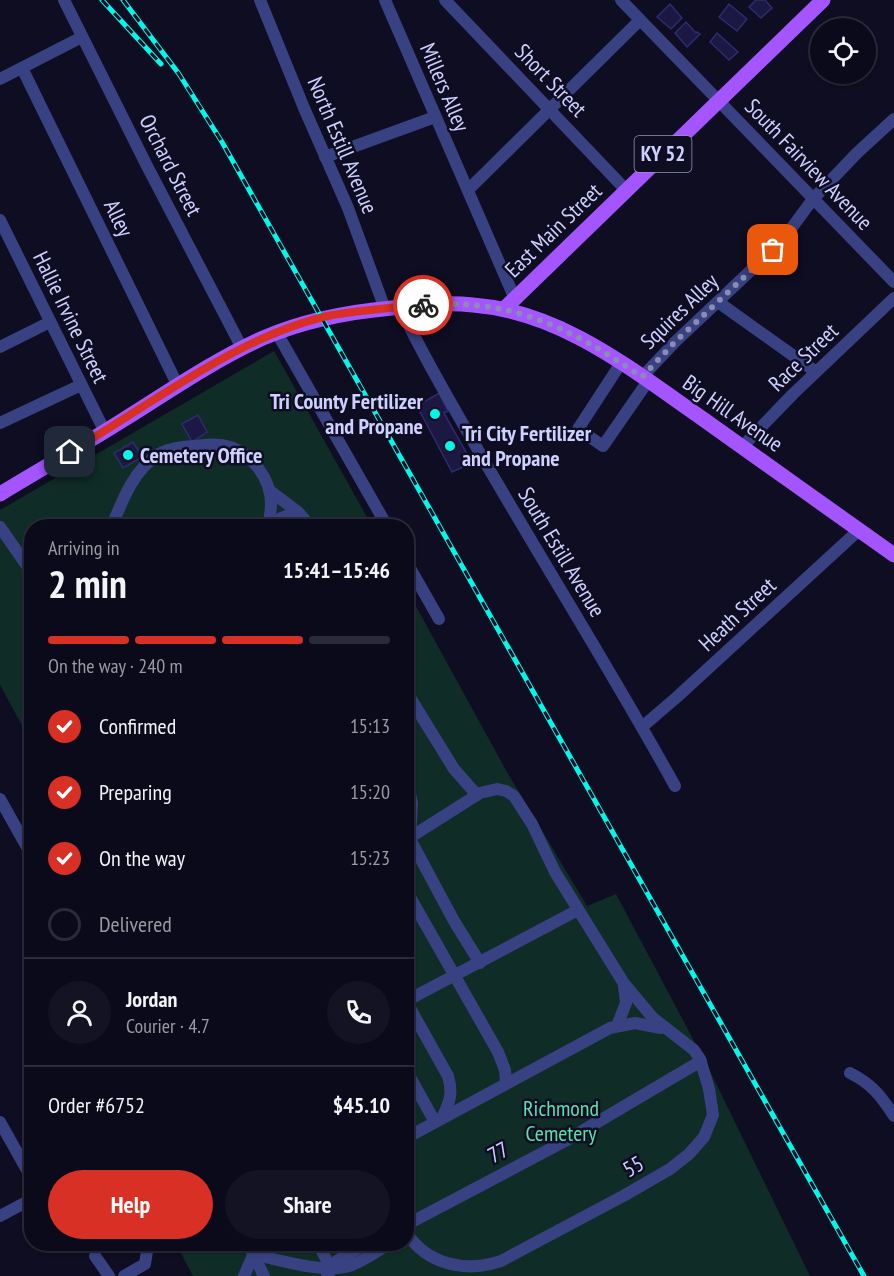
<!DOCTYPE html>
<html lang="en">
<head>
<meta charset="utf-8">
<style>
  :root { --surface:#0a0a1a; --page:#131323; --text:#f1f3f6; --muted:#999aa2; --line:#2a2b39; --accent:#d93025 }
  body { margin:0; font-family:"PT Sans Narrow",sans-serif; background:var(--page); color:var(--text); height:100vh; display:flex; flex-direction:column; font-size:22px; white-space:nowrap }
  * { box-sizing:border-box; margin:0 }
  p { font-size:20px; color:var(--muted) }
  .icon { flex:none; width:33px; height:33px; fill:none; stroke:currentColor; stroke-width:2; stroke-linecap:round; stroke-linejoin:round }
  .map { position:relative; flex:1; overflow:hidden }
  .details { position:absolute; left:24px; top:519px; width:390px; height:732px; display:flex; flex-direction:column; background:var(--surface); border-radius:24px; box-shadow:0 2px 4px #0004,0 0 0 2px var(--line) }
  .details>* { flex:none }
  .fabs { position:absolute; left:810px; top:18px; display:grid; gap:12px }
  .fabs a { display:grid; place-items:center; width:66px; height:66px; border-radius:50%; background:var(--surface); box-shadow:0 2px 4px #0004,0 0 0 2px var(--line); font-size:30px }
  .pin { position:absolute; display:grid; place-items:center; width:51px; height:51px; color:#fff; margin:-26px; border-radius:12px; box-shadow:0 3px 9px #0006 }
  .courier { position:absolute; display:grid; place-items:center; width:60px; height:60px; margin:-30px; border:4px solid #d93025; border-radius:50%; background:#fff; color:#222; box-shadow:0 2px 8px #0007 }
  .headline em { font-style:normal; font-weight:700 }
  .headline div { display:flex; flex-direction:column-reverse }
  .headline { display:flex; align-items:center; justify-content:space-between; height:102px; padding:0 24px }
  h1 { font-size:39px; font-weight:700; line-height:45px }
  .bar { display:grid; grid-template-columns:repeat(4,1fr); gap:9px 6px; align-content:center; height:72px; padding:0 24px }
  .bar i { height:8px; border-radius:4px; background:var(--line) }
  .bar .selected { background:var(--accent) }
  .bar p { grid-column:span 4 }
  .line { display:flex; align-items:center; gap:15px; padding:0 24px; border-top:2px solid var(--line) }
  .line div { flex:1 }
  .round { display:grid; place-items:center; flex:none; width:63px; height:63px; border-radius:32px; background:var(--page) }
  ol { padding:0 24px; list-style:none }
  li { display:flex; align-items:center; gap:18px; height:66px }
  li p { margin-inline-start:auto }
  li .icon { padding:6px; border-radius:50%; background:var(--accent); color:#fff; stroke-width:4 }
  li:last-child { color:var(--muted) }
  li i { width:33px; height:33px; border:3px solid var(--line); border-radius:50% }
  .action { display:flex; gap:12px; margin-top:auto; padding:12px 24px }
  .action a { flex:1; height:69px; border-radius:36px; background:var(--accent); color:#fff; font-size:24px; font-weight:700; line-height:69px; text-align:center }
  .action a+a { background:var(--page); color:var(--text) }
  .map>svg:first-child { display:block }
  .green { fill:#102c27 }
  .building { fill:#1b1943; stroke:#2e2b6f; stroke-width:1.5 }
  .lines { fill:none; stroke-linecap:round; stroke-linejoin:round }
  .minor { stroke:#384181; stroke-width:12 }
  .major { stroke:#a555ff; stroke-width:15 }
  .rail-casing { stroke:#00f9eb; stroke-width:5 }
  .rail { stroke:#0e0d22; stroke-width:3; stroke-dasharray:9; stroke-linecap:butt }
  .done { stroke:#8b8cb2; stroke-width:6; stroke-dasharray:0 10.8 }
  .route { stroke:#d93025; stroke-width:8 }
  .poi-dot { fill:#00f9eb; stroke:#0e0d22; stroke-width:2 }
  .labels { text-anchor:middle; stroke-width:5; stroke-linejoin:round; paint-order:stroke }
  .shield { fill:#0e0d22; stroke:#9496bd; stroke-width:1.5 }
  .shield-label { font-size:21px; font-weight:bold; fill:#ced0ff }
  .street-label { font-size:22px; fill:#ced0ff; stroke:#0e0d22 }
  .poi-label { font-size:22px; font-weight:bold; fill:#ced0ff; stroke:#0e0d22; text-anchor:start }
  .park-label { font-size:22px; fill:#5ae0a9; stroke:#0e0d22 }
</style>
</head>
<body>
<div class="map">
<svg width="894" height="1276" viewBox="0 0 894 1276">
  <rect width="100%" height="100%" fill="#0e0d22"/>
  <g class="green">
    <polygon points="274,351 372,526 32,526 31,742 0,685 0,510"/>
    <polygon points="407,590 507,772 587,906 616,894 710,1071 810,1276 193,1276 176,1244 406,1244"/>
  </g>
  <g class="building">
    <polygon points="756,0 765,0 772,8 761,18 749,7"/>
    <polygon points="670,4 682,18 671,29 657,17"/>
    <polygon points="729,4 747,19 737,31 719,17"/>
    <polygon points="686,22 696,33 697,32 700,34 687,47 675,33"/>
    <polygon points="717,33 738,52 729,60 710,42"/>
    <polygon points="439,393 448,411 444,413 472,463 452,472 417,406"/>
    <polygon points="198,415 207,432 192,442 182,424"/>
    <polygon points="133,442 142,457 123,468 114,453"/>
  </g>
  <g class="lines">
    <g class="minor">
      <polyline points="64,0 146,164 242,348"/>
      <polyline points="260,0 304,108 348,208 385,309"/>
      <polyline points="385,0 515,299"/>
      <polyline points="445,0 626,190"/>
      <polyline points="621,0 894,282"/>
      <polyline points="22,68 178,386"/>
      <polyline points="0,79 82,37"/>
      <polyline points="325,157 435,117"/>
      <polyline points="468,190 640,20"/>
      <polyline points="0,220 105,432"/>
      <polyline points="718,302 816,372"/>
      <path d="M400 307C422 354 448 398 474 443 540 558 611 670 675 786"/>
      <polyline points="277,333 387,526"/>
      <polyline points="0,347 50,322"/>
      <polyline points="621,363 578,429 603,446 648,381"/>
      <polyline points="642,377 675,342 782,241 813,199 857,153 894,119"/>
      <polyline points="0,423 81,385"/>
      <polyline points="742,447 793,394 894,298"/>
      <polyline points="269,490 298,512 310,526"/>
      <path d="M112 526C122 501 134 469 159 454 169 448 182 447 194 446 205 445 216 443 226 446 251 451 271 479 271 504 271 511 269 519 269 526"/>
      <path d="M271 526C279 517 287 515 299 514"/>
      <polyline points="0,527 32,573"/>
      <polyline points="406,561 439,619"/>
      <polyline points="406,691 454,769 477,795"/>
      <polyline points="642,727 677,697 859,530"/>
      <polyline points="406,777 412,803 410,839 454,921 480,963"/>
      <polyline points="0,799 32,856"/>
      <path d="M406 840 480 793 497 789 506 791 514 796 532 824 555 872 623 982 653 1018 694 1050 700 1059 709 1089 713 1115 704 1137 689 1154 670 1169 625 1195 501 1261C466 1273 427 1265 406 1232"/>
      <polyline points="406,890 498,1052 505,1070 506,1082"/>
      <polyline points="406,1001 578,910"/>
      <path d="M406 1001 448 1076C453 1093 450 1102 442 1118"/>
      <polyline points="617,1026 626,1003 624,986"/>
      <polyline points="406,1070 435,1122"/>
      <path d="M850 1073C872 1084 881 1096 894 1116"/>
      <polyline points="0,1122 32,1179"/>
      <polyline points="406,1138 610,1028 635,1023 661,1028"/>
      <polyline points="0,1216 32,1199"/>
      <polyline points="406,1225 567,1140 701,1061"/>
      <polyline points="248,1244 264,1276"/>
      <polyline points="318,1244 331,1268"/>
      <path d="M253 1254C278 1260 329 1275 352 1265 365 1260 377 1251 389 1244"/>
      <polyline points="95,1256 109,1276"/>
      <polyline points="124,1276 145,1264 147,1251 143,1244"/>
      <polyline points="244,1276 258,1244"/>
      <polyline points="327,1276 337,1261 365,1244"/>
    </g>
    <g class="major">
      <polyline points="504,309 823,0"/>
      <path d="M0 494C41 469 82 446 123 420 168 392 214 360 263 338 305 320 347 312 392 308 419 305 446 302 473 305 562 312 632 370 703 419 767 464 830 510 894 555"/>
    </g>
    <defs>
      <g id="rail">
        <polyline points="102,0 161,64"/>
        <polyline points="123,0 179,74 222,142 864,1276"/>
      </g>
    </defs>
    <use href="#rail" class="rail-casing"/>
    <use href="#rail" class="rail"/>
  </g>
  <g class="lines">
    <path class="done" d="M423 305C513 298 570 328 642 377L675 342 773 250"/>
    <path class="route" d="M70 452C149 406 234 339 323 317 356 310 390 308 423 305"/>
  </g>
  <g class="poi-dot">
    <circle cx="435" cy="414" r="6"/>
    <circle cx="450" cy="446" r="6"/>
    <circle cx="128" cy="455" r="6"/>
  </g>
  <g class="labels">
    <rect class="shield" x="634.5" y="136" width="57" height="36" rx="4.5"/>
    <g class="shield-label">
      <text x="663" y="161">KY 52</text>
    </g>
    <g class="street-label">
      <text transform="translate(551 80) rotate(46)" y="8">Short Street</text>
      <text transform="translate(445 87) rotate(67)" y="8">Millers Alley</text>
      <text transform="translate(343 145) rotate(67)" y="8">North Estill Avenue</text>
      <text transform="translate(809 164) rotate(46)" y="8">South Fairview Avenue</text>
      <text transform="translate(171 165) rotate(63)" y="8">Orchard Street</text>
      <text transform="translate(119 218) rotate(64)" y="8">Alley</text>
      <text transform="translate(553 230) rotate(-44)" y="8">East Main Street</text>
      <text transform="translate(679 311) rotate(-44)" y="8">Squires Alley</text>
      <text transform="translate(71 317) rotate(64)" y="8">Hallie Irvine Street</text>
      <text transform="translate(803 357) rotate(-44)" y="8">Race Street</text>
      <text transform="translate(733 413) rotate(35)" y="8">Big Hill Avenue</text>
      <text transform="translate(562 552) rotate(59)" y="8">South Estill Avenue</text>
      <text transform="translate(737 614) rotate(-43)" y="8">Heath Street</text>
      <text transform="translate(498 1152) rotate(-28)" y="8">77</text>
      <text transform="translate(633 1166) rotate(-30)" y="8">55</text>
    </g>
    <g class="poi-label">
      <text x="423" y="409" text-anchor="end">Tri County Fertilizer<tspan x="423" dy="25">and Propane</tspan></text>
      <text x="462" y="441">Tri City Fertilizer<tspan x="462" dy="25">and Propane</tspan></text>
      <text x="140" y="463">Cemetery Office</text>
    </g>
    <g class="park-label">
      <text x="561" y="1116">Richmond<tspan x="561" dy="25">Cemetery</tspan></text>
    </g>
  </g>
</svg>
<div class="fabs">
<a><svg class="icon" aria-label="locate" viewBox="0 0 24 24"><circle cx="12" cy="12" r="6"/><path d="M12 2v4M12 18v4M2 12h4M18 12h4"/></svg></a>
</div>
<div class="pin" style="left:773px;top:250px;background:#ea580c"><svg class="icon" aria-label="bag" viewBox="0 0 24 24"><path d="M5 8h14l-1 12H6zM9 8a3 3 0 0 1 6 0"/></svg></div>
<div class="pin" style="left:70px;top:452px;background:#1f2937"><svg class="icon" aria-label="home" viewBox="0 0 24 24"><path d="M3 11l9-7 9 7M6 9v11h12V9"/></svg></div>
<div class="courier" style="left:423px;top:305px"><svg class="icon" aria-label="bike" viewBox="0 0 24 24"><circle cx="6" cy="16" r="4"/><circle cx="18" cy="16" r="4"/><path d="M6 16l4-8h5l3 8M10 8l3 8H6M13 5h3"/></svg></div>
<section class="details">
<div class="headline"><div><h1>2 min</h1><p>Arriving in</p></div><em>15:41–15:46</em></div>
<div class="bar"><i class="selected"></i><i class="selected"></i><i class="selected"></i><i></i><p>On the way · 240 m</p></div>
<ol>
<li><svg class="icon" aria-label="check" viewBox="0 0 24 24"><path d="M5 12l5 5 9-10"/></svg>Confirmed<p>15:13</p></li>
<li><svg class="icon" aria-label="check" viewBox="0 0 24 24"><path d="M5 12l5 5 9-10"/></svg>Preparing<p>15:20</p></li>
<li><svg class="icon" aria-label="check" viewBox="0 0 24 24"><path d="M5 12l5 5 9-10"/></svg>On the way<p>15:23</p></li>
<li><i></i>Delivered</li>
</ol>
<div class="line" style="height:108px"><a class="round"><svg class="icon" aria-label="person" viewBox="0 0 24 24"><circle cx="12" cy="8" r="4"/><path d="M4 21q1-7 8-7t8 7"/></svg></a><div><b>Jordan</b><p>Courier · 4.7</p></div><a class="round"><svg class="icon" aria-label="phone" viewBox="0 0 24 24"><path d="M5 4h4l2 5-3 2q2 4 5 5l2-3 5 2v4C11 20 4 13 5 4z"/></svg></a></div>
<div class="line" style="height:78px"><div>Order #6752</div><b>$45.10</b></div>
<div class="action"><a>Help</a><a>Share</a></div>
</section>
</div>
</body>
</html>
